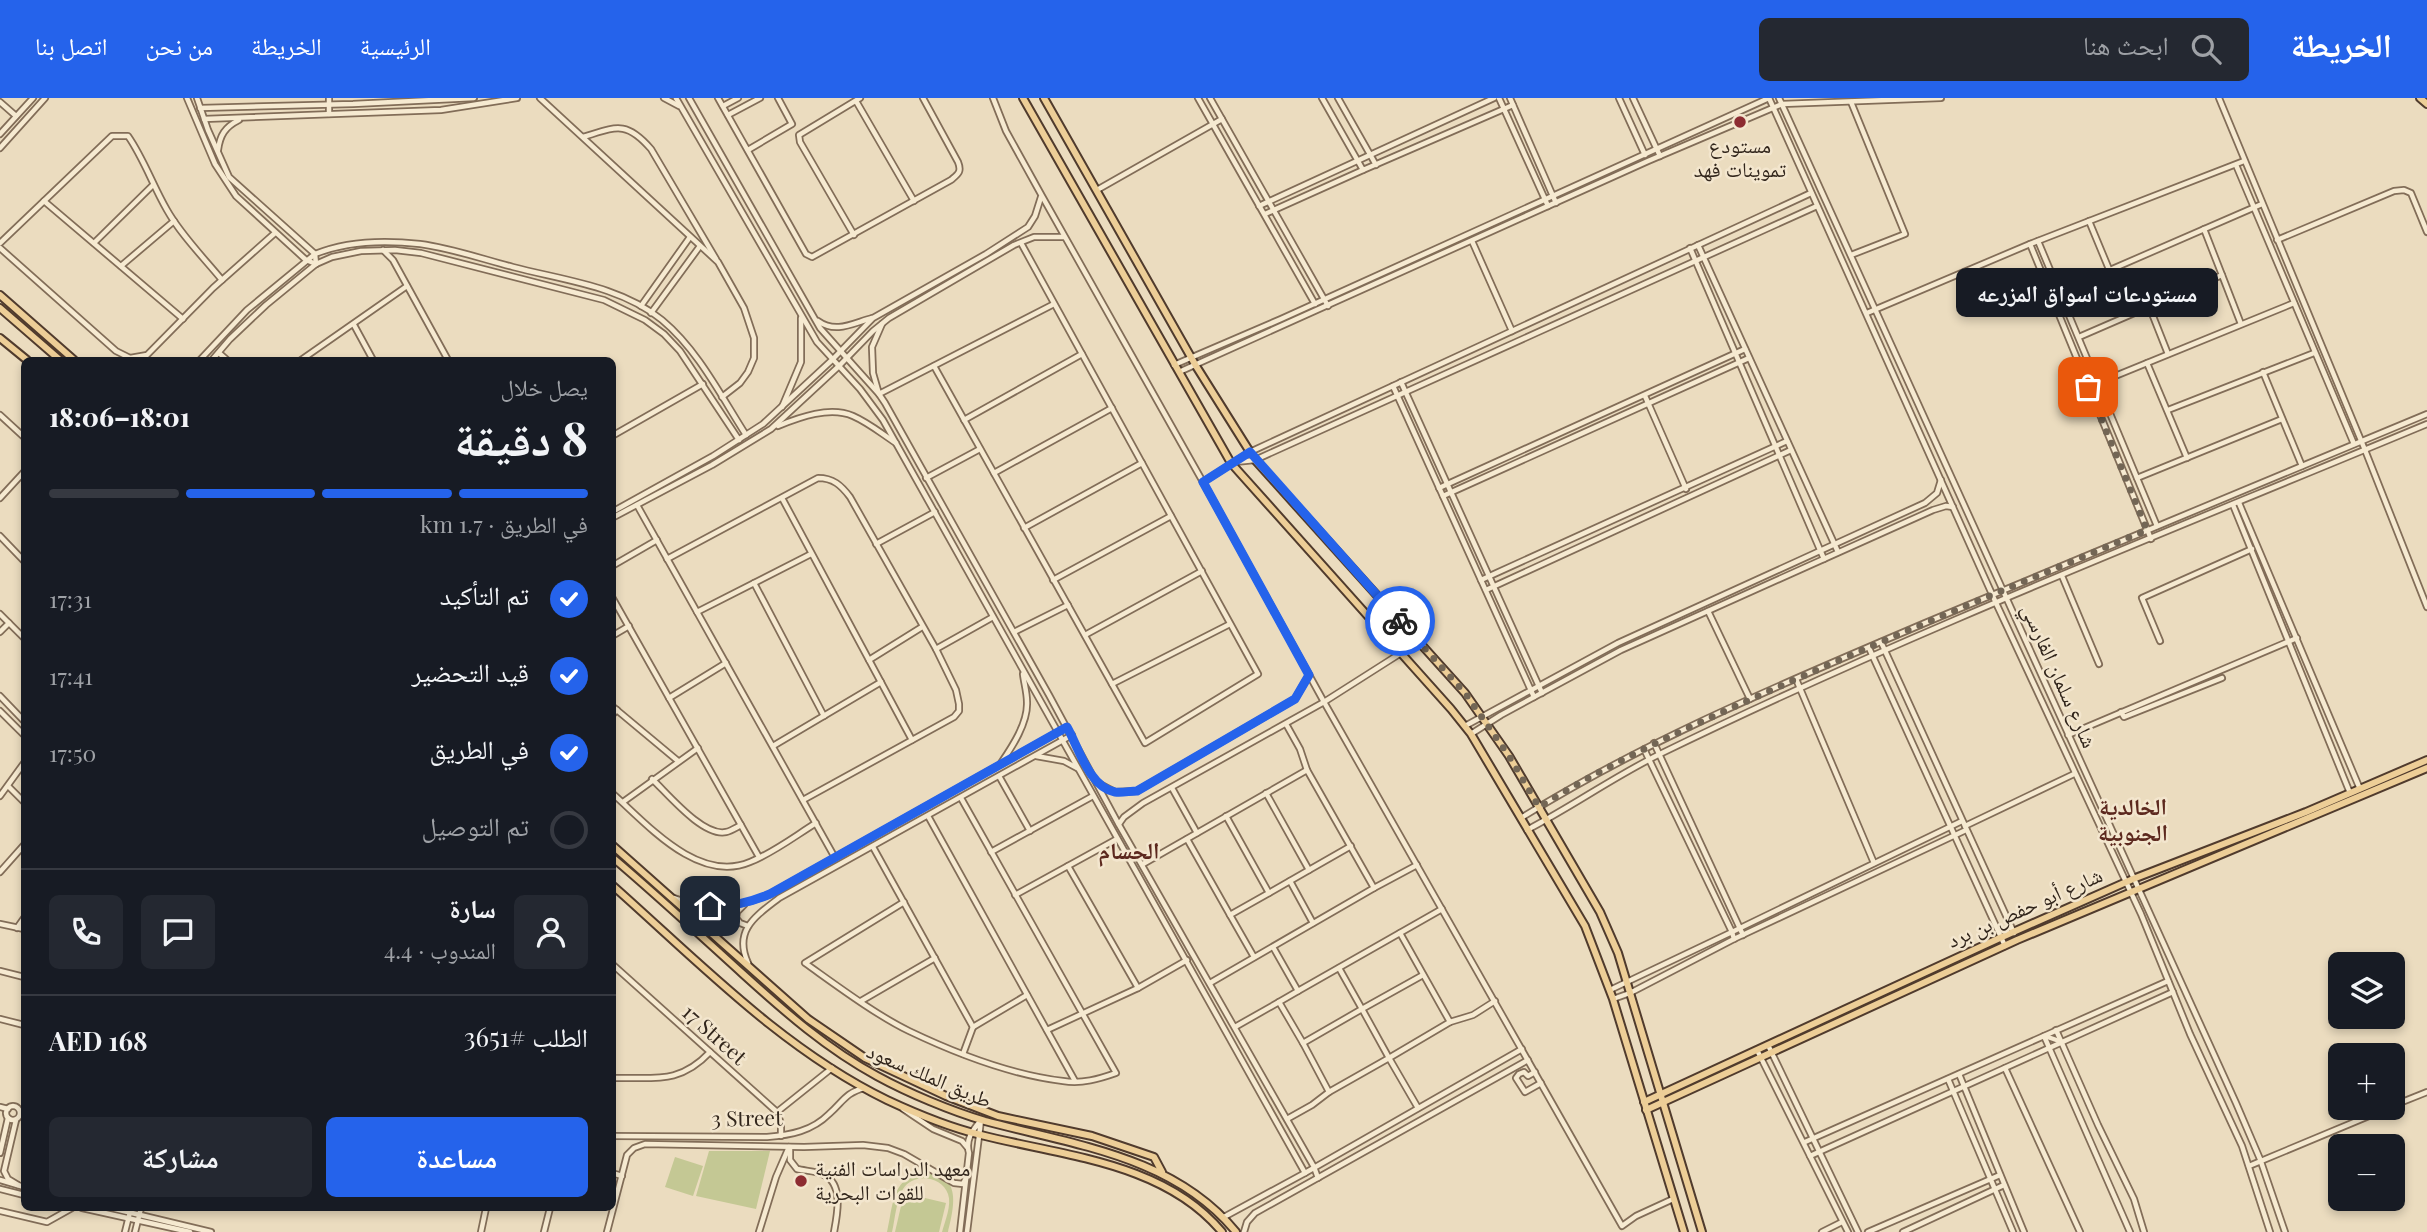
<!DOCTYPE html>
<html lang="ar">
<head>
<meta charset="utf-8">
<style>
  :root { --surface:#171b24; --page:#242831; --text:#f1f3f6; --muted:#9ea1a6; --line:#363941; --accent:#2563eb }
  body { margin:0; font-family:"Playfair Display","Noto Naskh Arabic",serif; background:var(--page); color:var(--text); direction:rtl; height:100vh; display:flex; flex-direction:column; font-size:26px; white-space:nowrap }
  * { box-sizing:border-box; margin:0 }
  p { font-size:23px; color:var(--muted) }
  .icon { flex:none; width:38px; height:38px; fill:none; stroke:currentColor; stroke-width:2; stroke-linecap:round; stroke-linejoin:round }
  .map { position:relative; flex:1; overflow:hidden; direction:ltr }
  .details { position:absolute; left:21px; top:259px; width:595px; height:854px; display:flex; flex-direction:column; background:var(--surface); border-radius:10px; box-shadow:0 4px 10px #0003; direction:rtl }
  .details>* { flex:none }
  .controls { position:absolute; left:2328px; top:854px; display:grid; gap:14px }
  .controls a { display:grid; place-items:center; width:77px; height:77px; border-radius:10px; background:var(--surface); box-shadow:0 4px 10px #0003; font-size:35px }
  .pin { position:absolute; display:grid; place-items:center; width:60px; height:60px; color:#fff; margin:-30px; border-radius:14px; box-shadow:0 4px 10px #0006 }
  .courier { position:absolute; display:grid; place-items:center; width:70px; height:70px; margin:-35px; border:5px solid #2563eb; border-radius:50%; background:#fff; color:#222; box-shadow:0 2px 9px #0007 }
  .bubble { position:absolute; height:49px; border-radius:10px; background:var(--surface); box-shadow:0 4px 10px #0003; font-size:23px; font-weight:800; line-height:49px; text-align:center; direction:rtl }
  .headline em { font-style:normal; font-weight:800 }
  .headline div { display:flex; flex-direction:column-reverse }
  .headline { display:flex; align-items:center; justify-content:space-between; height:119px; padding:0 28px }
  h1 { font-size:46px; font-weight:800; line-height:52px }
  .bar { display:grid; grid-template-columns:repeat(4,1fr); gap:10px 7px; align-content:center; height:84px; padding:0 28px }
  .bar i { height:9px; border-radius:5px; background:var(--line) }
  .bar .selected { background:var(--accent) }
  .bar p { grid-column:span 4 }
  .line { display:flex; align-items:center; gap:18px; padding:0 28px; border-top:2px solid var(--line) }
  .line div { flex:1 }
  .round { display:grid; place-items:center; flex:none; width:74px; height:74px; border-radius:10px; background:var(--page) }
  ol { padding:0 28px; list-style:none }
  li { display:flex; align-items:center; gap:21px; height:77px }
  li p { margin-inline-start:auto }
  li .icon { padding:7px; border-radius:50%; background:var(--accent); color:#fff; stroke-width:4 }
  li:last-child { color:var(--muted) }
  li i { width:38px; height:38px; border:4px solid var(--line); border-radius:50% }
  .button { display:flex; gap:14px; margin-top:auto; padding:14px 28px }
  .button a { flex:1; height:80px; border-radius:10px; background:var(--accent); color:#fff; font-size:28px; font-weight:800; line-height:80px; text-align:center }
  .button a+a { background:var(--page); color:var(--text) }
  header { display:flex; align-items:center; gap:42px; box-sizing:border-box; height:98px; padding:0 35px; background:var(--accent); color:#fff }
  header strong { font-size:33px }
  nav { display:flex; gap:38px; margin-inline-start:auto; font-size:24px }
  .search { width:490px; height:63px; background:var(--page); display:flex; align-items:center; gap:18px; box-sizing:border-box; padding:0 24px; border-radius:10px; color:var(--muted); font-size:26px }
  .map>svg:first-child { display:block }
  .grass { fill:#c4c894 }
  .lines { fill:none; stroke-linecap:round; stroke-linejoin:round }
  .minor-casing { stroke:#826d58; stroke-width:8 }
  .major-casing { stroke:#503b2d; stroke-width:10 }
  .minor { stroke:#f6ead1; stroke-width:4.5 }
  .major { stroke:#edce97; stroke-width:6 }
  .done { stroke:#736655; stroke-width:7; stroke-dasharray:0 12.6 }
  .route { stroke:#2563eb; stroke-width:9 }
  .poi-dot { fill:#8d2c31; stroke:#f3e6ce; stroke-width:2.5 }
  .labels { text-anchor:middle; stroke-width:5; stroke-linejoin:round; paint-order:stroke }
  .poi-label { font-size:21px; fill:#32261c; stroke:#f3e6ce }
  .street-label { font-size:21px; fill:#32261c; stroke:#f3e6ce }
  .neighbourhood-label { font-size:23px; font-weight:bold; fill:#5c281e; stroke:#f3e6ce }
</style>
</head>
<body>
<header>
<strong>الخريطة</strong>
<div class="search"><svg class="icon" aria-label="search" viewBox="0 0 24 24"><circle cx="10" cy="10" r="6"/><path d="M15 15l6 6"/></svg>ابحث هنا</div>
<nav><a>الرئيسية</a><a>الخريطة</a><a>من نحن</a><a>اتصل بنا</a></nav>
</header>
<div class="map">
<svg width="2427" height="1134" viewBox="0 0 2427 1134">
  <rect width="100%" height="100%" fill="#ebdcbf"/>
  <g class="grass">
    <polygon points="709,1053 770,1053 756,1111 696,1098"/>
    <polygon points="675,1059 703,1068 693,1098 665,1089"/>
    <path d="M920 1074C962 1074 955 1106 948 1134H942C945 1123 952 1107 948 1096 942 1078 913 1074 903 1091 896 1103 895 1121 892 1134H887C893 1109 891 1083 920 1074Z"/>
    <polygon points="904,1095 946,1105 939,1134 895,1134"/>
  </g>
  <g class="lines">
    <defs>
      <g id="minor">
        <polyline points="187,0 215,66 236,98 306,162 316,166"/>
        <polyline points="197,0 208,32 229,79 315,156 316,166"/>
        <polyline points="329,0 329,16"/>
        <polyline points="540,0 718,164 744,210 754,240 754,260 748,274 740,285 722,299"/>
        <polyline points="664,0 679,8"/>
        <polyline points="676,0 817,244 860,291 883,322 1305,1075"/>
        <polyline points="689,0 820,230 879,296 885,305 1049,597 1119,727 1314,1069 1318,1080"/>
        <path d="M718 0 806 156 812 159 951 82C958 76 962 74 958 64L923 0"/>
        <polyline points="993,0 1006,33 1042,98 1203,384 1250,354 1811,95"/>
        <polyline points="1198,0 1315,206"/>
        <polyline points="1210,0 1328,208"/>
        <polyline points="1322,0 1363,72 1513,7"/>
        <polyline points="1338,0 1376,67"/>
        <polyline points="1499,0 1548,108"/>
        <polyline points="1510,0 1556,105"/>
        <polyline points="1619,0 1645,57"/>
        <polyline points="1633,0 1660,58"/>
        <polyline points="1769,0 1996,505 2141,816 2190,936 2242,1048 2270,1134"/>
        <polyline points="1779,0 2236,1005 2260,1061 2285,1134"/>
        <polyline points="2219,0 2365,352 2427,509"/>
        <polyline points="856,3 914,103"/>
        <polyline points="0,4 16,18"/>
        <polyline points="723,8 738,0"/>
        <polyline points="200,10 353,6 474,0"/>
        <polyline points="728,17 760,0"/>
        <polyline points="204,21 441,12 517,0"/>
        <polyline points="0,36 33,0"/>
        <path d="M583 39C616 29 626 22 651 51L716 161"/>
        <polyline points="0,50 45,0"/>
        <path d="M218 52C220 37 225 29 239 22"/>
        <polyline points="748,52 792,26 778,0"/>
        <polyline points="2236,67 2354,346"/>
        <polyline points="1097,92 1222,21"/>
        <polyline points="44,103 183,221"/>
        <polyline points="1259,108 1494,0"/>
        <polyline points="1265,116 1363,72"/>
        <polyline points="2089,123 2128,217"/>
        <polyline points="854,137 800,44 799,37 860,0"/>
        <polyline points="2277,142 2394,93 2404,92 2411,95 2427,134"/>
        <polyline points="1472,143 1512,233"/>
        <polyline points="2038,143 2157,428"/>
        <path d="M0 145 112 38H128C144 61 153 88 167 112 181 137 204 160 222 182"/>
        <polyline points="94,145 153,87"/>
        <polyline points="2030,146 2151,441"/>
        <polyline points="1698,147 1838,454"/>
        <polyline points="0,150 116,253 130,260 147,257 213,190 275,135"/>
        <polyline points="1690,150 1824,461"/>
        <polyline points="383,152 393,162 448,262"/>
        <polyline points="1851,157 1905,136 1851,4"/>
        <polyline points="121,168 174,123"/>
        <polyline points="2110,172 2262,106"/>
        <polyline points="2222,177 2241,226"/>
        <polyline points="641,208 690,139"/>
        <polyline points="2149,208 2168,256"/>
        <polyline points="651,215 700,148"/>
        <polyline points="1867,215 2030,146 2244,63"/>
        <path d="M818 223C836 236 853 225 872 220"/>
        <polyline points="882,226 872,249 873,275 879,296 1054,206"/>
        <polyline points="354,227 373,262"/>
        <polyline points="2079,239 2222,177 2204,131"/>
        <polyline points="219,255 227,262"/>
        <path d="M200 262 247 212 315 156C347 143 385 142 420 146 451 150 482 161 513 169 562 182 621 188 662 222 698 252 721 298 746 337"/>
        <polyline points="212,262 230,241 266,207 316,166 332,159 361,153 395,152 421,155 604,202 645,222 664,236 680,253 739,342"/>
        <polyline points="301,262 407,188"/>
        <polyline points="2147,265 2187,360"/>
        <polyline points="1174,267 1281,221 1769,0"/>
        <polyline points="934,268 1145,645 1258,576 1021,145"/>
        <polyline points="1179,274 1648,63 1782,6 1941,0"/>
        <polyline points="2263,274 2302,368"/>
        <polyline points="1401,284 1542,595"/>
        <polyline points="2098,285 2294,205"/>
        <polyline points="1393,288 1534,599"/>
        <polyline points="1645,298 1686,391"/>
        <polyline points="782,309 801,264 801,220"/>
        <polyline points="2168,312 2314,255"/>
        <polyline points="0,317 24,339"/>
        <polyline points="964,322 1082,256"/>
        <path d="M778 328C800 319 830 308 853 318 869 325 882 336 896 345"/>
        <polyline points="612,338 703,286"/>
        <polyline points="1235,364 1255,362 1817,108"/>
        <polyline points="994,375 1112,310"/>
        <polyline points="926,380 980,351"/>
        <polyline points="2137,380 2282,321"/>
        <polyline points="1203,384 1324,604 1622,1128 1636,1118 1673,1101"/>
        <polyline points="1439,390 1745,251"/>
        <polyline points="1443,398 1749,260"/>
        <polyline points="0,400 24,374"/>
        <polyline points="782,400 912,642"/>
        <polyline points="2239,405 2360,691"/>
        <polyline points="637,407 834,758"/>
        <polyline points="2233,407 2350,695"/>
        <polyline points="612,414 713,358 763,326 832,262 873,220 986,156 1028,129 1035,118 1041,99"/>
        <polyline points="612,420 712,367 771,331 839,268 873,233 889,220 1014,147 1034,139 1064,139"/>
        <polyline points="1024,430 1142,365"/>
        <polyline points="0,438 24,463"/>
        <polyline points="876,446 935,414"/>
        <path d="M667 461 818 380C833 380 841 387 850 399L936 551 956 592 959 606V613L954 619 803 702"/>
        <polyline points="612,468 657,442"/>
        <polyline points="2062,478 2099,566"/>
        <polyline points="1053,482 1171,418"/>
        <polyline points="1481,482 1787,343"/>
        <polyline points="754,485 824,618"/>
        <polyline points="1486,492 1791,352"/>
        <polyline points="612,499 759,759"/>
        <polyline points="1708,513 1750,601"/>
        <polyline points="697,514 811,456"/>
        <polyline points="0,516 24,540"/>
        <polyline points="0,534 9,525"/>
        <polyline points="1014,534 1068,507"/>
        <polyline points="1085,537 1202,473"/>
        <polyline points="612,538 629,528"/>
        <polyline points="2160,543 2142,500 2252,451"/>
        <polyline points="1881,544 2014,835"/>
        <polyline points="1869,550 2005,848"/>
        <polyline points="936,551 993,519"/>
        <polyline points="869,562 922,529"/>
        <polyline points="1796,581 1874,765"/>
        <polyline points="1112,586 1230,526"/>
        <polyline points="0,598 24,623"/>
        <polyline points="669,600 726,565"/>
        <polyline points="612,608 678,663"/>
        <polyline points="0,613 24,637"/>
        <polyline points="2121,614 2124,619 2222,580"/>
        <polyline points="612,617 617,612"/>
        <polyline points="1286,626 1300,651 1307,672"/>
        <polyline points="1465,628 1618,545 1925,405 1937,395 1941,382"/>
        <polyline points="1471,636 1501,617 1621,552 1933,412 1946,408 1953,409"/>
        <polyline points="2068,637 2297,540"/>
        <polyline points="1654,645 1743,837"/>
        <polyline points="773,648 881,584"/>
        <polyline points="1644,651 1732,834 1962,723"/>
        <polyline points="1036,658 1064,663 1077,670"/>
        <path d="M1001 665C1012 649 1028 625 1027 604 1027 594 1024 585 1023 576"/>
        <polyline points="999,678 1030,733"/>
        <path d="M652 681C668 696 703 739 726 734 731 733 737 729 741 727"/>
        <polyline points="1098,685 1115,694 1137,693 1295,601 1309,577"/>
        <polyline points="8,688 24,704"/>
        <polyline points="1172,690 1197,735"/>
        <path d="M612 695C647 726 698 786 750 764 773 755 795 738 816 725"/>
        <polyline points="1266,695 1309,772 1269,795"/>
        <polyline points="0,698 24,665"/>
        <polyline points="623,704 698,650"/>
        <polyline points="928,718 1075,983"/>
        <polyline points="1226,718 1269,795 1230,817 1254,859"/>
        <path d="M1521 720C1648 641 1787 584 1925 525 2092 455 2260 386 2427 316"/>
        <polyline points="1119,726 1124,719 1143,705 1324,604 1401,555"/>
        <polyline points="1965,728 2074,676"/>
        <path d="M1527 732C1573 708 1615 678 1660 656 1910 534 2170 433 2427 326"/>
        <polyline points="1187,741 1230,817"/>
        <polyline points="873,749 973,929 963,956"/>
        <polyline points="991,754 1093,698"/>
        <polyline points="1143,766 1307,672 1374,790 1210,885"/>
        <polyline points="1068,768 1138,890"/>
        <polyline points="1309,772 1351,748"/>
        <polyline points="0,774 24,747"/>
        <polyline points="1290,783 1313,825"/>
        <polyline points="1374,790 1417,767"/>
        <polyline points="1015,797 1117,741"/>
        <path d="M674 800C707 813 738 810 770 796L1067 629"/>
        <path d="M904 804 805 865C836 887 876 917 909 933 955 955 1013 977 1063 983 1082 986 1099 981 1116 975L961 700"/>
        <polyline points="744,807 737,814 736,820 740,825 748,828"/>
        <polyline points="0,826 24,831"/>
        <polyline points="17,830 24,820"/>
        <polyline points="1400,835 1450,924 1389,960 1418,1010"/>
        <polyline points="1273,849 1298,893 1442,811"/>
        <path d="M748 865C733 832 756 818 779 800L1072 637"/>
        <polyline points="612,866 777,1014 781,1026 781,1038"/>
        <polyline points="0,873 24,879"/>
        <polyline points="1610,892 1732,834 1734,841"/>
        <polyline points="1298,893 1279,904 1303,945 1362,911 1339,870"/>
        <polyline points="1613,901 1630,895 1734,841 1966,732"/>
        <polyline points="861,903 935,860"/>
        <polyline points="0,921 24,927"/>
        <polyline points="1450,924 1473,917 1495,903"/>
        <polyline points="973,929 1027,897"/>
        <polyline points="1235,929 1279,904"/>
        <polyline points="1047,932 1138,890 1187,862"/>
        <polyline points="2056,932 2098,1027 2134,1101 2144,1134"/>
        <polyline points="2044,938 2130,1134"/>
        <polyline points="2045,938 2062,944"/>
        <polyline points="1303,945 1329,994 1389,960 1362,911 1423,877"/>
        <polyline points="1768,947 1858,1134"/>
        <polyline points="1757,952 1810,1058 2173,894"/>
        <polyline points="2005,970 2080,1134"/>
        <polyline points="1535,974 1528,978 1524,974 1519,976 1516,980 1525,994 1541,985"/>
        <polyline points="1959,976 2024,1134"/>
        <path d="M612 980C654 979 679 987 710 954"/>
        <polyline points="1948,981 2013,1134"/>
        <polyline points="2392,1008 2427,994"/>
        <circle cx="13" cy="1015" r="7"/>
        <polyline points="0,1009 8,1011"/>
        <polyline points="903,1011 933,1031 962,1043 967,1049"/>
        <polyline points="777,1014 832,970"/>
        <polyline points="1287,1021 1312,1007 1329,994"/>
        <polyline points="16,1022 4,1073 8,1081 18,1087"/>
        <path d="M612 1038 767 1039C791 1037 812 1033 829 1016 843 1004 845 995 864 990"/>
        <polyline points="1805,1044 2168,883"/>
        <path d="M790 1049V1062L797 1071C805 1073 817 1073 824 1077 844 1086 837 1118 834 1134"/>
        <polyline points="0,1055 8,1020"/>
        <polyline points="1810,1058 1848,1134"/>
        <polyline points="2249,1068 2388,1010"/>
        <polyline points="612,1075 622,1078"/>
        <polyline points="0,1082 24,1089"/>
        <polyline points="0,1091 24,1097"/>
        <polyline points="82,1110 190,1134"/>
        <polyline points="111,1110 211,1134"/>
        <polyline points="0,1113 47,1124 72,1110"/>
        <polyline points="1224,1119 1305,1075 1522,951"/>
        <polyline points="125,1134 131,1110"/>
        <polyline points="135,1134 141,1110"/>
        <polyline points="481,1134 486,1110"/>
        <polyline points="544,1134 550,1110"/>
        <polyline points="607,1134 627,1057 634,1050 645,1046 804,1049 863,1047 888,1050 904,1056 954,1085 963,1086 966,1080"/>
        <polyline points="759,1134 776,1079 789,1049"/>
        <path d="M960 1134 969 1055C965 1041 973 1032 981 1022L967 1134"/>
        <polyline points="1244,1134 1247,1124 1255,1115 1528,962"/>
        <polyline points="1822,1134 1842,1124"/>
        <polyline points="1868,1134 2000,1077"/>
        <polyline points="1903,1134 2004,1087"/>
      </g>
      <g id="major">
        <polyline points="1023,0 1231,365 1451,611 1471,636 1585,828 1613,901 1684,1134"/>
        <polyline points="1044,0 1196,268 1255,362 1465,595 1509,658 1600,814 1618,855 1702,1134"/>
        <polyline points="2420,0 2427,6"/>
        <polyline points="0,197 74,262"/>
        <polyline points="0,210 60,262"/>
        <polyline points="0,240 27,262"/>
        <polyline points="612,747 808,921 865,960 946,998 998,1018 1092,1038 1154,1059 1162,1074"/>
        <path d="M612 759C657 797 700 837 743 876 785 914 827 951 877 978 908 995 951 1013 985 1023 1074 1047 1174 1058 1236 1134"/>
        <path d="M612 787C698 863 782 951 887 1002 917 1016 948 1029 981 1037 1063 1058 1164 1064 1222 1134"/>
        <polyline points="1644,1004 2002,839 2133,781 2306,714 2427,662"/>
        <polyline points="1646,1012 2017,842 2427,670"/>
      </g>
    </defs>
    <use href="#minor" class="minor-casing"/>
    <use href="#major" class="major-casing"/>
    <use href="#minor" class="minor"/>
    <use href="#major" class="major"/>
  </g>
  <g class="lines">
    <path class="done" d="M1400 523 1465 595 1509 658 1539 709C1615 662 1695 626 1776 590 1899 535 2023 484 2147 432L2088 289"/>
    <path class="route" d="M710 808C733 808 749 805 770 796L1067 629C1079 650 1089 689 1115 694 1122 695 1130 693 1137 693L1295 601 1309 577 1203 384 1250 354 1400 523"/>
  </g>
  <g class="poi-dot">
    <circle cx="1740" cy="24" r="7"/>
    <circle cx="801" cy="1083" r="7"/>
  </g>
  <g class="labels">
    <g class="poi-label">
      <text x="1740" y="55">مستودع<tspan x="1740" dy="24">تموينات فهد</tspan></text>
      <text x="815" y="1078" text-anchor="start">معهد الدراسات الفنية<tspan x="815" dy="24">للقوات البحرية</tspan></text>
    </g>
    <g class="street-label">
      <text transform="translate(2059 578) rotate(66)" y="7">شارع سلمان الفارسي</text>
      <text transform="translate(2025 810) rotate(-24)" y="7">شارع أبو حفص بن برد</text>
      <text transform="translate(714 937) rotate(42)" y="7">17 Street</text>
      <text transform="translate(929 978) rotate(23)" y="7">طريق الملك سعود</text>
      <text transform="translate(747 1021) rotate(-1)" y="7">3 Street</text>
    </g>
    <g class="neighbourhood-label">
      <text x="2133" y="717">الخالدية<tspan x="2133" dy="26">الجنوبية</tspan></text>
      <text x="1129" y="761">الحسام</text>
    </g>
  </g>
</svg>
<div class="controls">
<a><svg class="icon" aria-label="layers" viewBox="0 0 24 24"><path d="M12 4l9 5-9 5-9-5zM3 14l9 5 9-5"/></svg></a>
<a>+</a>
<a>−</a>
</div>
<div class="pin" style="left:2088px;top:289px;background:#ea580c"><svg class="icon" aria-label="bag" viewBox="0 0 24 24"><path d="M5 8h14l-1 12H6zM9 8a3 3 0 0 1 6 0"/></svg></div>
<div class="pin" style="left:710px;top:808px;background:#1f2937"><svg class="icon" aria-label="home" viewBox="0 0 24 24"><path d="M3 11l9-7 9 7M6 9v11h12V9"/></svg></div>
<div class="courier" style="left:1400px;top:523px"><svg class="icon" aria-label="bike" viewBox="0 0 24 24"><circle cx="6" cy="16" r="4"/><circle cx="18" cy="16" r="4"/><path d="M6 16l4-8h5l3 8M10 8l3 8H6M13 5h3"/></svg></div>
<div class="bubble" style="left:1956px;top:170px;width:262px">مستودعات اسواق المزرعه</div>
<section class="details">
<div class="headline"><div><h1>8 دقيقة</h1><p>يصل خلال</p></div><em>18:01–18:06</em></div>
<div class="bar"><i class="selected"></i><i class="selected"></i><i class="selected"></i><i></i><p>في الطريق · 1.7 km</p></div>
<ol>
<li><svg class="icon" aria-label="check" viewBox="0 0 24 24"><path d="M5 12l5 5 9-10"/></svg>تم التأكيد<p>17:31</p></li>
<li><svg class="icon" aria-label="check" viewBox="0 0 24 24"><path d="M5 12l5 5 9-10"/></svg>قيد التحضير<p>17:41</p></li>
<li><svg class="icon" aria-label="check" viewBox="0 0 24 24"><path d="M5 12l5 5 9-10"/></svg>في الطريق<p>17:50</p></li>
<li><i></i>تم التوصيل</li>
</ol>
<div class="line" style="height:126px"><a class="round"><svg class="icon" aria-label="person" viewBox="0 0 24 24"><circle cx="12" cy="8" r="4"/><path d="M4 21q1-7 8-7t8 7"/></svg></a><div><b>سارة</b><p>المندوب · 4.4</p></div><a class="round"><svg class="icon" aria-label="chat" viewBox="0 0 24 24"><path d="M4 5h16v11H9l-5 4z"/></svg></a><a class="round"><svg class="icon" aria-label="phone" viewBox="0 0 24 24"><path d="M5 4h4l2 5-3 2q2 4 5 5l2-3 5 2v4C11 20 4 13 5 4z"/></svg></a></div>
<div class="line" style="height:91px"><div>الطلب #3651</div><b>AED 168</b></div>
<div class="button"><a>مساعدة</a><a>مشاركة</a></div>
</section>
</div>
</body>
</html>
